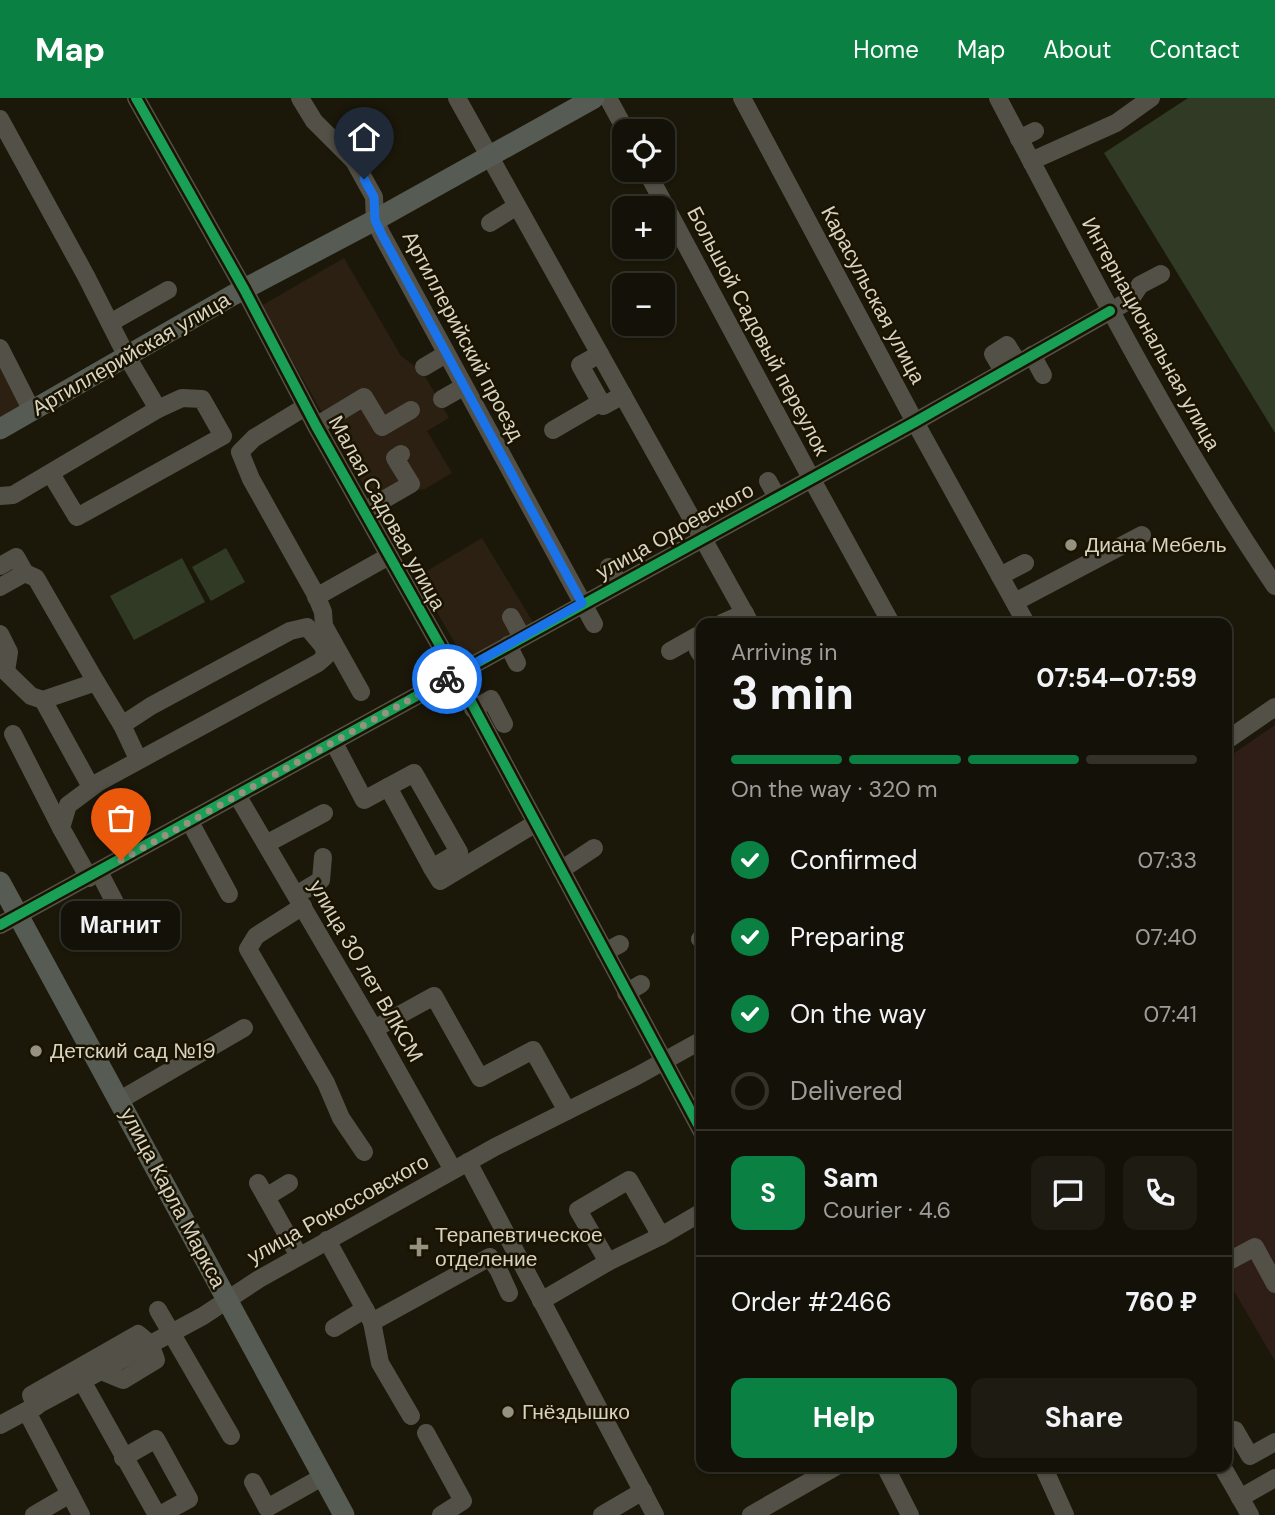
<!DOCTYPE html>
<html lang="en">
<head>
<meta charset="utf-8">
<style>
  :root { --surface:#141208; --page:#1d1b12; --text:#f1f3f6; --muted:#9d9e9c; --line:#333229; --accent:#0b8043 }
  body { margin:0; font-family:"DM Sans",sans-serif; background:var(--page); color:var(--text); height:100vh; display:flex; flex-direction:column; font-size:26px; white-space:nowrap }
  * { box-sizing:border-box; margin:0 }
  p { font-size:23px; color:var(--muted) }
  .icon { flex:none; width:38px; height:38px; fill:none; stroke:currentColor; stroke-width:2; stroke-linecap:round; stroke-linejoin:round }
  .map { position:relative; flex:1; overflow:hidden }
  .drawer { position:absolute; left:696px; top:520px; width:536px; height:854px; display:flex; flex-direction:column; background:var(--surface); border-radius:14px; box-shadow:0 2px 5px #0004,0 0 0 2px var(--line) }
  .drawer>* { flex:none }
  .fabs { position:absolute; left:612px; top:21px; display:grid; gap:14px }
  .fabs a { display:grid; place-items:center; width:63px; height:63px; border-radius:14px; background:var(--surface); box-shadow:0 2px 5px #0004,0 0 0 2px var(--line); font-size:35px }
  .pin { position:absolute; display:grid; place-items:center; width:60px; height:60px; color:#fff; margin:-72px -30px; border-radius:50% 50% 50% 0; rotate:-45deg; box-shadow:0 0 7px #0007 }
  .pin .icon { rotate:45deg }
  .courier { position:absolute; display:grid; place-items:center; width:70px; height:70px; margin:-35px; border:5px solid #1a73e8; border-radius:50%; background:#fff; color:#222; box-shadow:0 2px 9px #0007 }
  .bubble { position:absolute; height:49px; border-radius:14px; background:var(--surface); box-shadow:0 2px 5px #0004,0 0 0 2px var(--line); font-size:23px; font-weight:700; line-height:49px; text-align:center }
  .headline em { font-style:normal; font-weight:700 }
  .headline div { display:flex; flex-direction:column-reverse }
  .headline { display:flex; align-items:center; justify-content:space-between; height:119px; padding:0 35px }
  h1 { font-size:46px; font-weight:700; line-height:52px }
  .bar { display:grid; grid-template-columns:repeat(4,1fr); gap:10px 7px; align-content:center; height:84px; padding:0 35px }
  .bar i { height:9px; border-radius:5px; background:var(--line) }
  .bar .on { background:var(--accent) }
  .bar p { grid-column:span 4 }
  .line { display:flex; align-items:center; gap:18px; padding:0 35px; border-top:2px solid var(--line) }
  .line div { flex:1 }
  .round { display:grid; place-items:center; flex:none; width:74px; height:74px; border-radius:14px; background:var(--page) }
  ol { padding:0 35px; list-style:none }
  li { display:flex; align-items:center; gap:21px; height:77px }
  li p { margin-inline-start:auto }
  li .icon { padding:7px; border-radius:50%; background:var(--accent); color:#fff; stroke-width:4 }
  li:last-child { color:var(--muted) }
  li i { width:38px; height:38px; border:4px solid var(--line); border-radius:50% }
  .primary-button { display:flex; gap:14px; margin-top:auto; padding:14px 35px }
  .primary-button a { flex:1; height:80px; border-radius:14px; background:var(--accent); color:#fff; font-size:28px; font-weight:700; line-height:80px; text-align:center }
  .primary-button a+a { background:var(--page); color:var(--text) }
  header { display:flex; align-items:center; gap:42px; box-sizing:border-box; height:98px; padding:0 35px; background:var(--accent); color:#fff }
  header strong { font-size:33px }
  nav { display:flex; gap:38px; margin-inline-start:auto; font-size:24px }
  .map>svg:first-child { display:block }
  .commercial { fill:#2b2012 }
  .industrial { fill:#2e1e17 }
  .green { fill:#313a25 }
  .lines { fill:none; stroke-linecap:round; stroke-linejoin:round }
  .minor { stroke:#535147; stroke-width:18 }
  .major { stroke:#565b53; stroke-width:21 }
  .cycleway-casing { stroke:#1a1300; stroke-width:15 }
  .cycleway { stroke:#1a9f57; stroke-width:10 }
  .done { stroke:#959282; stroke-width:7; stroke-dasharray:0 12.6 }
  .route { stroke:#1a73e8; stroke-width:9 }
  .poi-dot { fill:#959282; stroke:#1a1300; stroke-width:2.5 }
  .labels { text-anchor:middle; stroke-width:5; stroke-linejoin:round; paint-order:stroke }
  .street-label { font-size:21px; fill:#d7d3c3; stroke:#1a1300 }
  .poi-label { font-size:21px; fill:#d7d3c3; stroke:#1a1300; text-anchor:start }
</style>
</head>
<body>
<header>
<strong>Map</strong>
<nav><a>Home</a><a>Map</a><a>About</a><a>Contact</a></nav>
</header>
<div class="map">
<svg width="1275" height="1417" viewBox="0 0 1275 1417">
  <rect width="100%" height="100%" fill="#1b180a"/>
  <g class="commercial">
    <polygon points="344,160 401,258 422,273 449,320 427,333 452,375 425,391 409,394 378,412 261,208"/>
    <polygon points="0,264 22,307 0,320"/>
    <polygon points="482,440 534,526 465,563 417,479"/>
  </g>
  <polygon class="industrial" points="1275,627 1275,1263 1227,1181 1227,660"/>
  <g class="green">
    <polygon points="1188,0 1275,0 1275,335 1104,55"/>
    <polygon points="226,450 245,484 211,503 192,469"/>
    <polygon points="182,460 205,504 134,542 110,498"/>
  </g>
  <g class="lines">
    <g class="minor">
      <polyline points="136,0 244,191 316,328 456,576 702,1034"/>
      <polyline points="300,0 314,23 354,63 374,99 375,123 381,135 594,526"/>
      <polyline points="457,0 750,525"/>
      <polyline points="608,0 626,33"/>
      <polyline points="742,0 915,324 1026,525"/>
      <path d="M998 0C1085 165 1170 333 1275 488"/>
      <polyline points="0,21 86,178 126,257 158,311"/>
      <polyline points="1019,41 1035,33"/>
      <polyline points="1032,65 1038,60 1116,25 1151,0"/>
      <polyline points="646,72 811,380 891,525"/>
      <polyline points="490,125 517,108"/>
      <polyline points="110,225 168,192"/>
      <polyline points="0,250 32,313"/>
      <polyline points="600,256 580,267 603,308 623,297"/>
      <polyline points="1032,257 1043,277"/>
      <polyline points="424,269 446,256"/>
      <polyline points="1003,273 993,256 1007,247 1018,265"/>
      <polyline points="442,301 463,289"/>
      <polyline points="305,309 254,340 240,354 251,381 316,497 323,514 324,528 361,594"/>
      <polyline points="316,328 364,299 382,329 411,312"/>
      <polyline points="553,332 601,304"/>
      <polyline points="768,383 777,399"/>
      <polyline points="0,398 13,397 158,311 182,300 202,301 223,338 77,419 51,376"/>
      <polyline points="364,413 411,386 395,360 401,356"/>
      <polyline points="0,468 16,459 25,475"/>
      <polyline points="609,469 619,485"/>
      <polyline points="1000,478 1025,465"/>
      <polyline points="0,489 25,475 36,480 96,584"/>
      <polyline points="316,499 389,458"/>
      <polyline points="1015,504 1142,437"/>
      <polyline points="511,519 522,539"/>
      <polyline points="722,525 745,515"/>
      <polyline points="0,536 9,554 6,573"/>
      <polyline points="508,547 517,565"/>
      <polyline points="698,552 702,558"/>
      <polyline points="670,553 702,535"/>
      <polyline points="0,568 31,598 43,602 96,584 122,627"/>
      <polyline points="43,602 91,689"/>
      <polyline points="473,611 491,601 504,626"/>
      <polyline points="13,636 61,730"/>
      <polyline points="1227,642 1275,609"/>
      <polyline points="334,645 364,702 414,675 459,754 432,770 440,783 536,725"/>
      <polyline points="388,689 432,770"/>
      <polyline points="237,697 374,931 453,1072"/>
      <polyline points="190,724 229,796"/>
      <polyline points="266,746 324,715"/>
      <polyline points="561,772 594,750"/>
      <polyline points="99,774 122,818"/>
      <polyline points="89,780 61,730 68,707 99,684 318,565 326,558 323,548 307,529 290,533 151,608 122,627 138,661"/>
      <polyline points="296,797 321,782 323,759"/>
      <polyline points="303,808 256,838 248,851 326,985 341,1020 364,1054"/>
      <polyline points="0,827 915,324 1130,202 1140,187 1161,176"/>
      <polyline points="700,841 702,840"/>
      <polyline points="605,854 620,846"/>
      <polyline points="626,895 641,886"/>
      <polyline points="374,931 434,898 480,980 533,952 567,1013"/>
      <polyline points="120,1002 244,930"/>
      <polyline points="468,1064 655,1417"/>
      <polyline points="258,1085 299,1158"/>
      <polyline points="266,1099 289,1085"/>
      <polyline points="327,1142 372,1224 490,1159 499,1173 509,1195"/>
      <polyline points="608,1164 661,1138"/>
      <polyline points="1227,1164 1255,1149 1275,1186"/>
      <polyline points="541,1203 608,1164 578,1112 629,1082 661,1138 702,1114"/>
      <polyline points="158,1212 231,1338"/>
      <polyline points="372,1224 380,1265 411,1318"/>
      <polyline points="334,1230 365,1211"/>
      <polyline points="82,1283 157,1417"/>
      <polyline points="36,1309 31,1297 138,1236 150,1246 156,1262 123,1282 101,1273"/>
      <polyline points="27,1314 81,1417"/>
      <polyline points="0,1327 203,1218 259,1181 495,1049 637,978 702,942"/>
      <polyline points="426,1335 463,1403 441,1417"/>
      <polyline points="1227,1336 1235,1332 1250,1358 1275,1344"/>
      <polyline points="123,1360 156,1341 189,1401 160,1417"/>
      <polyline points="885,1368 910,1417"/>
      <polyline points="1043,1368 1065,1417"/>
      <polyline points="1222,1368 1250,1417"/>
      <polyline points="253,1384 267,1410 324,1378"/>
      <polyline points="1240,1400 1275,1380"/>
      <polyline points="34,1417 70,1396"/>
      <polyline points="602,1417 643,1393"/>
      <polyline points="751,1417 837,1368"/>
    </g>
    <g class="major">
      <polyline points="0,331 233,197 377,121 594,0"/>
      <polyline points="0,784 344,1417"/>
    </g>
    <defs>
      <g id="cycleway">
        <polyline points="136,0 244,191 316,328 456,576 702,1034"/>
        <polyline points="0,827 915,324 1110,213"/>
      </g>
    </defs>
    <use href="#cycleway" class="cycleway-casing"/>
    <use href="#cycleway" class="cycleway"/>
  </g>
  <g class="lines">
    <polyline class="done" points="121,762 447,581"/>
    <polyline class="route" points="364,81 374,99 375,122 381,135 582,505 447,581"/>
  </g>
  <g class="poi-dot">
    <circle cx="1071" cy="447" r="7"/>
    <circle cx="36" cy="953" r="7"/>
    <path d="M415.5 1138.5h7v7h7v7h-7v7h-7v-7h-7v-7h7z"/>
    <circle cx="508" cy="1314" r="7"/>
  </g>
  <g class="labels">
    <g class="street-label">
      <text transform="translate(873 197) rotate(62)" y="7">Карасульская улица</text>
      <text transform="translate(758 233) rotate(62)" y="7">Большой Садовый переулок</text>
      <text transform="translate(1151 236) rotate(61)" y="7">Интернациональная улица</text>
      <text transform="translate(463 238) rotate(62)" y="7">Артиллерийский проезд</text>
      <text transform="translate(131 256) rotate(-30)" y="7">Артиллерийская улица</text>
      <text transform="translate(387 415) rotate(61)" y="7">Малая Садовая улица</text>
      <text transform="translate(675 433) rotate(-29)" y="7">улица Одоевского</text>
      <text transform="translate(366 873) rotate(60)" y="7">улица 30 лет ВЛКСМ</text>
      <text transform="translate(173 1100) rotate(62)" y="7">улица Карла Маркса</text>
      <text transform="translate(338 1111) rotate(-29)" y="7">улица Рокоссовского</text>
    </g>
    <g class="poi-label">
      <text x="1085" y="454">Диана Мебель</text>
      <text x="50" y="960">Детский сад №19</text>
      <text x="435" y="1144">Терапевтическое<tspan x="435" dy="24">отделение</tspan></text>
      <text x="522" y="1321">Гнёздышко</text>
    </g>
  </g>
</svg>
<div class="fabs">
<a><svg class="icon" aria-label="locate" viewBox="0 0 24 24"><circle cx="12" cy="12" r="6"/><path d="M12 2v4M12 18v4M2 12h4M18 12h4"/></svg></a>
<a>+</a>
<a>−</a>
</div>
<div class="pin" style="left:121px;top:762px;background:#ea580c"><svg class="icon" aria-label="bag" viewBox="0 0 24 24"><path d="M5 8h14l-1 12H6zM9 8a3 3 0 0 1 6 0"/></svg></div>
<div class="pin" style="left:364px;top:81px;background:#1f2937"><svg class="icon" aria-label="home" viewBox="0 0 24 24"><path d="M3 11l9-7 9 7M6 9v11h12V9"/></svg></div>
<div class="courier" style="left:447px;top:581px"><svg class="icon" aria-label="bike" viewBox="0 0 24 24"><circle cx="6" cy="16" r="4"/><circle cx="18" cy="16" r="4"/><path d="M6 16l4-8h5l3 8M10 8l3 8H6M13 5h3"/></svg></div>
<div class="bubble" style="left:61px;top:803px;width:119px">Магнит</div>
<section class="drawer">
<div class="headline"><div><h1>3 min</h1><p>Arriving in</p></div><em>07:54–07:59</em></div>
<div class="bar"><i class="on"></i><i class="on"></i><i class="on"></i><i></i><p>On the way · 320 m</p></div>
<ol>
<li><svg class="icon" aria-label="check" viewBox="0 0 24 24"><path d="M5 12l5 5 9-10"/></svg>Confirmed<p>07:33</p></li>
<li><svg class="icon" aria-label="check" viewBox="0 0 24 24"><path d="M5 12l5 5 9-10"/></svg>Preparing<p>07:40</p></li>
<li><svg class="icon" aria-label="check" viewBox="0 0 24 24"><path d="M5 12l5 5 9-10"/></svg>On the way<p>07:41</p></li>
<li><i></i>Delivered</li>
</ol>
<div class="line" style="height:126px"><b class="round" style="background:var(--accent);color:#fff">S</b><div><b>Sam</b><p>Courier · 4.6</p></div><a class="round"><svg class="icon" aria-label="chat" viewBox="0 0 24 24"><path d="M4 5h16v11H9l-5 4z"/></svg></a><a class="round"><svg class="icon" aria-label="phone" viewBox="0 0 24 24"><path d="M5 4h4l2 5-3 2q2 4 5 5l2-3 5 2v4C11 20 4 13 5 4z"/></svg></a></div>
<div class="line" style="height:91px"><div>Order #2466</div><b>760 ₽</b></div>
<div class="primary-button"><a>Help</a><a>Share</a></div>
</section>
</div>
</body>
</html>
